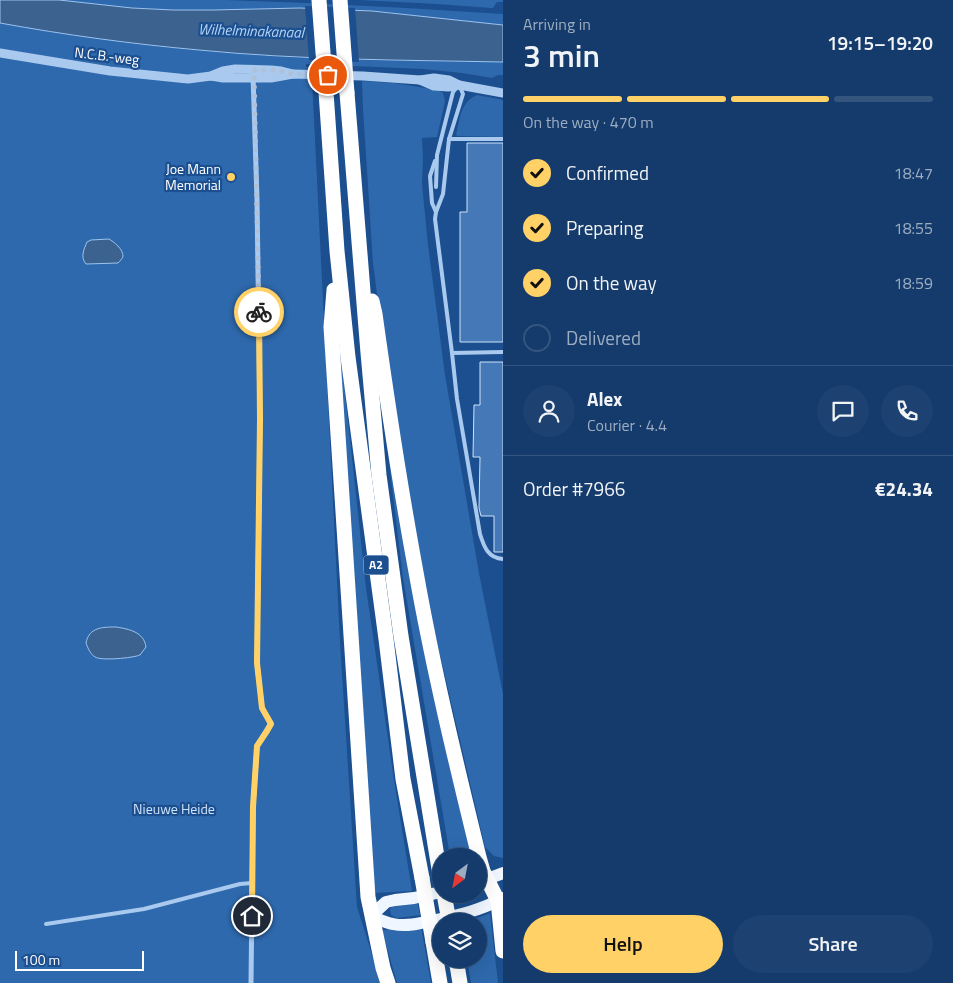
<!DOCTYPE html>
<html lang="en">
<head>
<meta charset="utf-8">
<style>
  :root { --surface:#143b6b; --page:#1d4271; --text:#f1f3f6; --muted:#9dadc1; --line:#33557e; --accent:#ffd166 }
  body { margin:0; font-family:"Titillium Web",sans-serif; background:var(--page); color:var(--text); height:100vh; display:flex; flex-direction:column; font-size:19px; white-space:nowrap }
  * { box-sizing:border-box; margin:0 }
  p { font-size:16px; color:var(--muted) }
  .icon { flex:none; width:28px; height:28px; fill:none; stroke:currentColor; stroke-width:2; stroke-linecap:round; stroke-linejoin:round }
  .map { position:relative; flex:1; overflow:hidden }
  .details { display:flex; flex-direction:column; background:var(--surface); width:450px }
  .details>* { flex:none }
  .needle { width:32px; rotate:212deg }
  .controls { position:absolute; left:432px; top:848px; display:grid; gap:10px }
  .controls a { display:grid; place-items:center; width:55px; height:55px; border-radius:50%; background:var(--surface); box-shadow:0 5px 20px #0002,0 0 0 1px var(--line); font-size:25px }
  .scale { position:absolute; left:15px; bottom:12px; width:129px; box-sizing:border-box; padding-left:5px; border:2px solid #fff; border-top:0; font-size:14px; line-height:18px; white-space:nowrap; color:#fff; -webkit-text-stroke:4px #1b4f8f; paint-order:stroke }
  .pin { position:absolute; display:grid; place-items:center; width:42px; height:42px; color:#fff; margin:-21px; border:2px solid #fff; border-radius:50%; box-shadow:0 1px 5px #0007 }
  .courier { position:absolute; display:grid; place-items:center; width:50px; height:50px; margin:-25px; border:4px solid #ffd166; border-radius:50%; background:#fff; color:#222; box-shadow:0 1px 6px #0007 }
  .summary em { font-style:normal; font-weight:600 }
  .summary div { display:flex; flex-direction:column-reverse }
  .summary { display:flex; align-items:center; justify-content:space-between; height:85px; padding:0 20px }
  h1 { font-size:32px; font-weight:600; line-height:38px }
  .bar { display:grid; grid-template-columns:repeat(4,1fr); gap:8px 5px; align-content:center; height:60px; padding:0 20px }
  .bar i { height:6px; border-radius:4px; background:var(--line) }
  .bar .on { background:var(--accent) }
  .bar p { grid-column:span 4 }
  .line { display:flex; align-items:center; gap:12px; padding:0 20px; border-top:1px solid var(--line) }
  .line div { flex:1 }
  .round { display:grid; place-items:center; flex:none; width:52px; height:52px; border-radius:26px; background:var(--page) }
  ol { padding:0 20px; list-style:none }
  li { display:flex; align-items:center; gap:15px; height:55px }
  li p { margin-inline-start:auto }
  li .icon { padding:5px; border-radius:50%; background:var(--accent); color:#111; stroke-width:4 }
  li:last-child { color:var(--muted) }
  li i { width:28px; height:28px; border:2px solid var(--line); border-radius:50% }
  .action { display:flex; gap:10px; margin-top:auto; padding:10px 20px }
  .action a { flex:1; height:58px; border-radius:30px; background:var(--accent); color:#111; font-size:20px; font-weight:600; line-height:58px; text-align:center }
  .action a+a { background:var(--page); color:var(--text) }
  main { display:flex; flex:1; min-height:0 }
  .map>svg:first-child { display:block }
  .green { fill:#2e69ad }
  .water { fill:#3c6290; stroke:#9cc4f0 }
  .pier { fill:#1b4f8f }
  .building { fill:#4478b7; stroke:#cfe3fa }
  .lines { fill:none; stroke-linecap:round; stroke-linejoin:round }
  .service { stroke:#a9c9ee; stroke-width:4 }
  .minor { stroke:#a9c9ee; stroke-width:5 }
  .tertiary { stroke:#a9c9ee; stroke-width:9 }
  .primary { stroke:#f0f6ff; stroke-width:12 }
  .motorway { stroke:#fff; stroke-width:15 }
  .motorway-bridge { stroke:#fff; stroke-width:15 }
  .done { stroke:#afc1d8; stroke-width:5; stroke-dasharray:0 9 }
  .route { stroke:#ffd166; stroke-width:6 }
  .poi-dot { fill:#ffd166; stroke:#1b4f8f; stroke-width:2 }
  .labels { text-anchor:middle; stroke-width:4.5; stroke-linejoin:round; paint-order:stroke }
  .shield { fill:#1b4f8f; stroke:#bbcadd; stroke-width:1 }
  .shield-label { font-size:12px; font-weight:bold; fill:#fff }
  .street-label { font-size:14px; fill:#fff; stroke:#1b4f8f }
  .poi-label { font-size:14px; fill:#fff; stroke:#1b4f8f; text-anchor:end }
  .park-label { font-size:14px; fill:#cfe3fa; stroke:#1b4f8f }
  .water-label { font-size:15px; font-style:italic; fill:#b5d3f5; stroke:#1b4f8f }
</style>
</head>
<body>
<main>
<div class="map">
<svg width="503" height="983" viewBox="0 0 503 983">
  <rect width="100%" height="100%" fill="#1b4f8f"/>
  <g class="green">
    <path d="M0 0 11 25C127 46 244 57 362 60 409 61 456 61 503 62V75H498L492 78 462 73 423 69 306 64V67H311L306 70 312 79 340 642 357 907 381 983H0Z"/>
    <polygon points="59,0 226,0 306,3 406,8 503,14 503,25 372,11 287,8 213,10 173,10 132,8"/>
    <polygon points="359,0 503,0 503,2 497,2 493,8 491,8 437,4"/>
    <polygon points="362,81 394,83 438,90 443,93 445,101 437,137 422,138 423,158 422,184 428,245 445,375 479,573 503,694 503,858 494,856 485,847 419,565 392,409 373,263 363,109"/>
    <path d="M477 95 503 100V137L458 136 456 135C460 120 460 102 477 95Z"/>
    <polygon points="335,299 366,588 394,780 412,891 374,893"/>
    <polygon points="378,370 477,856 450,856 403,578"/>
    <polygon points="417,900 420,915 397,918 391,915 390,909 395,904"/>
    <polygon points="490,913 498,983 471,983 467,959 479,959 479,921 470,921"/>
    <polygon points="421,926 431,983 397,983 382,930 405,929"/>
  </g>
  <g class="water">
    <path d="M0 0H59L132 8 173 10H213L300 8 372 11 503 25V62C402 60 300 60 199 50 132 44 66 35 0 23Z"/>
    <path d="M109 239C114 242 123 249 123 256 123 258 120 261 118 263L86 264C80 257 84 249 87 242L91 240Z"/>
    <path d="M116 627C129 629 144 632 146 647L140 655C133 658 101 661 95 657 90 654 88 648 86 643 89 627 103 627 116 627Z"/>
  </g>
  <polygon class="pier" points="305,6 355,8 359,62 309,60"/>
  <g class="building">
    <polygon points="467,143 503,143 503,342 460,342 460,212 467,212"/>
    <polygon points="480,362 503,362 503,552 494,552 494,516 481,516 479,508 480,457 473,457 474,405 480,405"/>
  </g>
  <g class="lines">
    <g class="service">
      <polyline points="460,87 463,94 449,139 503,139"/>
      <polyline points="449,139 443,194 436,212 435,219 452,353 503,352"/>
      <polyline points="435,161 430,176 432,203 436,212"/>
      <polyline points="436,187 437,155 453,92 458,86"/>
      <path d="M452 353 457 399 480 534C484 547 488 558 503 559"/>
      <polyline points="46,924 144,909 240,884 252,883"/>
    </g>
    <polyline class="minor" points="251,983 253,807 257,746 271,723 262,708 257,663 260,419 257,199 253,75"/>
    <g class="tertiary">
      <polyline points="0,53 110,71 188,79 211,76 223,71 235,69 271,70 281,71 293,74"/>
      <polyline points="211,76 223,78 271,78 293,74 363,76 420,80 434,78 449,80 459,85"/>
      <polyline points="420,80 434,86 448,87 459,85 503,93"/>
    </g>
    <g class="primary">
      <polyline points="479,882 503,873"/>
      <path d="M441 892 414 898 395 900 386 902 371 916C378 919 386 923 393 924 407 927 422 923 436 920 459 915 482 910 503 898"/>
    </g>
    <g class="motorway">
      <polyline points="326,92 337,251 348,357 386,639 403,779 422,878"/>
      <polyline points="347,93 368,353 379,475 401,636 441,881"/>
      <polyline points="334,290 331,327 368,897 383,968 388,983"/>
      <path d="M372 301 375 314C387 400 400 486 416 572 433 668 456 763 479 857L483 871 498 901 503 951"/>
      <polyline points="433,942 440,983"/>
      <polyline points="456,959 460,983"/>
    </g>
    <g class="motorway-bridge">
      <polyline points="319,0 326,92"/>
      <polyline points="340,0 347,93"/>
      <polyline points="422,878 433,942"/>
      <polyline points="444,894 449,921"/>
    </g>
  </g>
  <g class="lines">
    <polyline class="done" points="259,312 254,70 271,70 281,71 293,74 328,75"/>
    <polyline class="route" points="252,916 253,807 257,746 267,731 271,724 262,708 257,663 260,419 259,312"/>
  </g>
  <circle class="poi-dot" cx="231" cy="177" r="5"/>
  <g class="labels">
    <rect class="shield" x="363.5" y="555.5" width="25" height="19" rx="4"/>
    <g class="shield-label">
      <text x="376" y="569">A2</text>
    </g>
    <g class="street-label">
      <text transform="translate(107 56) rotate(7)" y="5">N.C.B.-weg</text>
    </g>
    <g class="poi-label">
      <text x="221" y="174">Joe Mann<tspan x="221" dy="16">Memorial</tspan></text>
    </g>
    <g class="park-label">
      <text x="174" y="814">Nieuwe Heide</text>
    </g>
    <g class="water-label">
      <text transform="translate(251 31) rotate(2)" y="5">Wilhelminakanaal</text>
    </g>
  </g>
</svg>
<div class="controls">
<a><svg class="needle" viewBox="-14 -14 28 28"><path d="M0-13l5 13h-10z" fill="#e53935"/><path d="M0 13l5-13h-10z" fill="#9dadc1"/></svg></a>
<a><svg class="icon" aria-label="layers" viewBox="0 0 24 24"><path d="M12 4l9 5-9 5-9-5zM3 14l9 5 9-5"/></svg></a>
</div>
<div class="scale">100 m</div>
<div class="pin" style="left:328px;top:75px;background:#ea580c"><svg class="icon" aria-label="bag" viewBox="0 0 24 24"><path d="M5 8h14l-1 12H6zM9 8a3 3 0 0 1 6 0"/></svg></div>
<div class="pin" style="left:252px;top:916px;background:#1f2937"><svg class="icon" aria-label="home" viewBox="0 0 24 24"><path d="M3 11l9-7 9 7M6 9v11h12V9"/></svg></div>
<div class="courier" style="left:259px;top:312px"><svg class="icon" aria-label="bike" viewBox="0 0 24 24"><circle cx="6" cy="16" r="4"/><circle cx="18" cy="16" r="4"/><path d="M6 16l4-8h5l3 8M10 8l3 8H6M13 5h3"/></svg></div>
</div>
<section class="details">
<div class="summary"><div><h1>3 min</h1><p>Arriving in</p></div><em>19:15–19:20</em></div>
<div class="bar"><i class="on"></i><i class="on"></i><i class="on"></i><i></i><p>On the way · 470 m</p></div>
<ol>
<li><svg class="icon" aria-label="check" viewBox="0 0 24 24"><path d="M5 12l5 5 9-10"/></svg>Confirmed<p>18:47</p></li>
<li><svg class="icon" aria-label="check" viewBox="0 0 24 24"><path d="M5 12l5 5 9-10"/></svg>Preparing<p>18:55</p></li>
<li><svg class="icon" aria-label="check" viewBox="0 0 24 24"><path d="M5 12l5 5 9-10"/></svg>On the way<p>18:59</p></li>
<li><i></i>Delivered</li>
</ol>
<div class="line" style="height:90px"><a class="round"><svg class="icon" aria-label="person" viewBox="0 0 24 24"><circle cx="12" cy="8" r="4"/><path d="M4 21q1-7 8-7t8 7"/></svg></a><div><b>Alex</b><p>Courier · 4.4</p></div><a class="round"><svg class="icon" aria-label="chat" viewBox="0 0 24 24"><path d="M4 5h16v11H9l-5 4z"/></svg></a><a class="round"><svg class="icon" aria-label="phone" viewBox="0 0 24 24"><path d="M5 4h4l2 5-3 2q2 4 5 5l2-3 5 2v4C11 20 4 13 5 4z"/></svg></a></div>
<div class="line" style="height:65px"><div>Order #7966</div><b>€24.34</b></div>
<div class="action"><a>Help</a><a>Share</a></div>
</section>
</main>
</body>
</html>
